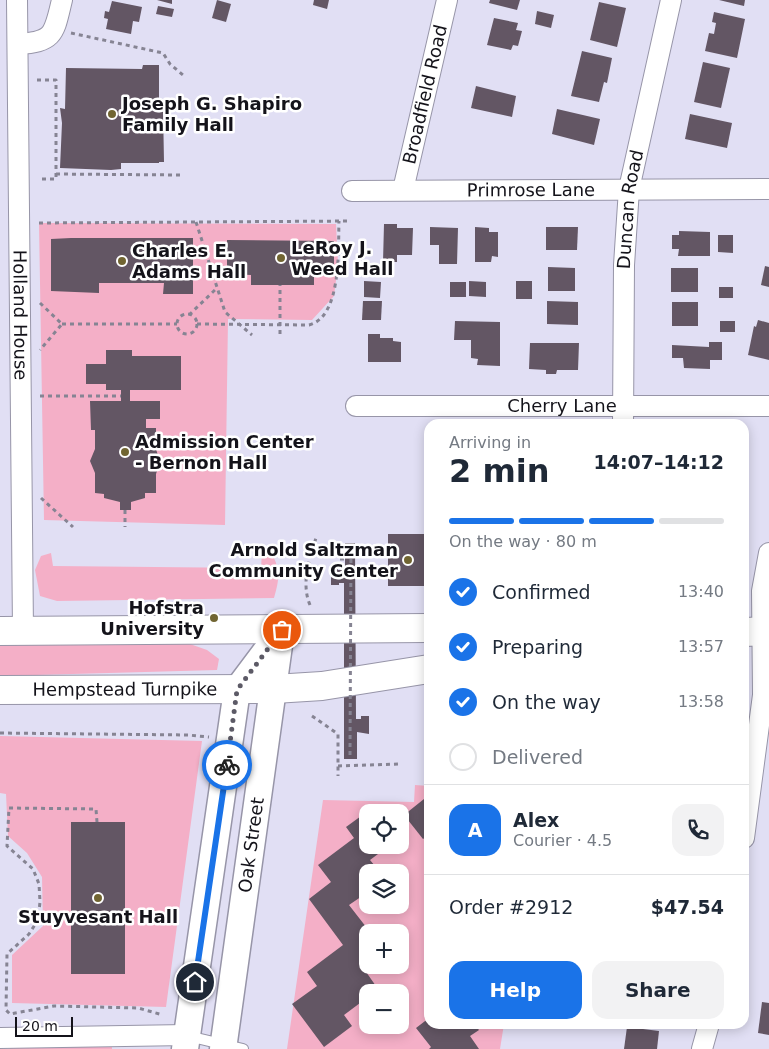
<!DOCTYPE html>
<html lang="en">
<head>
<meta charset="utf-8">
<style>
  :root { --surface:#fff; --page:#f2f2f3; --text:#1f2937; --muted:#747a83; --line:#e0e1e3; --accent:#1a73e8 }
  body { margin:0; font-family:"DejaVu Sans",sans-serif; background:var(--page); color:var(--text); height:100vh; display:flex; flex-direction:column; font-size:19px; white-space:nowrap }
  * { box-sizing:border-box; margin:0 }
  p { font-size:16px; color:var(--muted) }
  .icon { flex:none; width:28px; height:28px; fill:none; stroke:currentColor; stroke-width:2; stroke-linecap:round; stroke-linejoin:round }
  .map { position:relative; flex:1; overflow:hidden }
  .side { position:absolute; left:424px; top:419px; width:325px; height:610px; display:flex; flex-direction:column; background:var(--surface); border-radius:15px; box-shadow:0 2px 12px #0003 }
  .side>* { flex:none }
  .tools { position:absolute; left:359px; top:804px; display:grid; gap:10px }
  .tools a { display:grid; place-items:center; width:50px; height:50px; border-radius:10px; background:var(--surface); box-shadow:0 2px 12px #0003; font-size:25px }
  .scale { position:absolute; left:15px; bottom:12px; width:58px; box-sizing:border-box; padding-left:5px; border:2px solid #14131a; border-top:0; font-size:14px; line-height:18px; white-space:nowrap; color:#14131a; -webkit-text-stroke:4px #fff; paint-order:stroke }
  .pin { position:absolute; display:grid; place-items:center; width:42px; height:42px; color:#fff; margin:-21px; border:2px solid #fff; border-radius:50%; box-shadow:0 1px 5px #0007 }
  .courier { position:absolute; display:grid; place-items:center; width:50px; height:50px; margin:-25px; border:4px solid #1a73e8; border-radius:50%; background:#fff; color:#222; box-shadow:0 1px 6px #0007 }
  .overview em { font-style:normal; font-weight:700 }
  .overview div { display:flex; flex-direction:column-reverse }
  .overview { display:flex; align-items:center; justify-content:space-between; height:85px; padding:0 25px }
  h1 { font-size:32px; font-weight:700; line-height:38px }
  .bar { display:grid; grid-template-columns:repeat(4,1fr); gap:8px 5px; align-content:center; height:60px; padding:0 25px }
  .bar i { height:6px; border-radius:4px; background:var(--line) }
  .bar .selected { background:var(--accent) }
  .bar p { grid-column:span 4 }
  .line { display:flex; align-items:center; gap:12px; padding:0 25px; border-top:1px solid var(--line) }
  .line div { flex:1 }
  .round { display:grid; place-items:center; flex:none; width:52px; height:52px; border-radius:15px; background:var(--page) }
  ol { padding:0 25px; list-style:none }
  li { display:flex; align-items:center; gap:15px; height:55px }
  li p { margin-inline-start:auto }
  li .icon { padding:5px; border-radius:50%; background:var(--accent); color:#fff; stroke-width:4 }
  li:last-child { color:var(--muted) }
  li i { width:28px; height:28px; border:2px solid var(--line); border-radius:50% }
  .cta { display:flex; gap:10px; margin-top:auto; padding:10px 25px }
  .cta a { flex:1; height:58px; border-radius:15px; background:var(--accent); color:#fff; font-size:20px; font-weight:700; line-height:58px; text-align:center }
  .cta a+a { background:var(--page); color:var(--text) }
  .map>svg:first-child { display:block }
  .green { fill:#f4afc7; fill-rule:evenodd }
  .building { fill:#635664 }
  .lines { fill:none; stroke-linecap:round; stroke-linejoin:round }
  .service-casing { stroke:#9795a8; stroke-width:12 }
  .minor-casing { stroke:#9795a8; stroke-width:22 }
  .tertiary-casing { stroke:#9795a8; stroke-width:29 }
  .primary-casing { stroke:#9795a8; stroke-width:30 }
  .path { stroke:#868493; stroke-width:3; stroke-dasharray:4 4; stroke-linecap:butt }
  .service { stroke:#fff; stroke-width:10 }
  .minor { stroke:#fff; stroke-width:20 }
  .tertiary { stroke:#fff; stroke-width:26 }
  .primary { stroke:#fff; stroke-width:28 }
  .path-bridge { stroke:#868493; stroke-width:3; stroke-dasharray:4 4; stroke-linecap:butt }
  .done { stroke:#5c5a66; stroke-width:5; stroke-dasharray:0 9 }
  .route { stroke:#1a73e8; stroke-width:6 }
  .poi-dot { fill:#716532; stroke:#fff; stroke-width:2 }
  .labels { text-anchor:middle; stroke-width:5; stroke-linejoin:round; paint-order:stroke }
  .street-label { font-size:18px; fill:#14131a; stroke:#fff }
  .poi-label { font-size:18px; font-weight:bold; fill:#14131a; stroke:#fff; text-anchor:start }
</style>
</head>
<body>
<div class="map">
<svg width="769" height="1049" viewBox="0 0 769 1049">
  <rect width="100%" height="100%" fill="#e1dff4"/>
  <g class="green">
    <polygon points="39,223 336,224 338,264 334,296 312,320 228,319 225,525 44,520"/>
    <path d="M262 552 272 554C281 571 279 580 274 598L57 601 40 596 35 570 41 556 51 553 53 566 261 568Z"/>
    <polygon points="0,643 190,644 207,650 219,659 217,670 0,676"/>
    <polygon points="0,736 202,741 166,1007 12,1003 12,955 43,926 42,877 27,853 8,836 6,794 0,793"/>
    <path d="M415 785 429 786V1024H504L500 1049H287L323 800 414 802ZM368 812H400V845H368ZM368 872H400V905H368ZM368 932H400V965H368ZM368 992H400V1025H368Z"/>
    <polygon points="112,1044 112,1049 9,1049 13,1046"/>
  </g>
  <g class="building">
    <polygon points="157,0 172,0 172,4"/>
    <polygon points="217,0 231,4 226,22 212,18"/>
    <polygon points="314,0 329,0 327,9 313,5"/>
    <polygon points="490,0 520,0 517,10 489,3"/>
    <polygon points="719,0 745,0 744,6"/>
    <polygon points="112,1 142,7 139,22 133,21 131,34 106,29 108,19 104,18 105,11 109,12"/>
    <polygon points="599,2 626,8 617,47 590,40"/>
    <polygon points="158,6 174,9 172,17 156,14"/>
    <polygon points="537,11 554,15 551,28 535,24"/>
    <polygon points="714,12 745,19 737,58 705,51 709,33 714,34 716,23 712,22"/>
    <polygon points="494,18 518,23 516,30 522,31 518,46 513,45 511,50 487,45"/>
    <polygon points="582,51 612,58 607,83 604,82 599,102 571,96"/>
    <polygon points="703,62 730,68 721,108 694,102"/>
    <polygon points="143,65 159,65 159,108 163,108 164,162 159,162 159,163 121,163 121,169 111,170 60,168 62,123 60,108 65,109 66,68 142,69"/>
    <polygon points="476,86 516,96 512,117 471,108"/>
    <polygon points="557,109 600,119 594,145 552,134"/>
    <polygon points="690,114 732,123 727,148 685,139"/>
    <polygon points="384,224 397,224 397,228 413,228 412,255 397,255 397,262 383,262"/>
    <polygon points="430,227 458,228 457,264 439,264 439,245 430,245"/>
    <polygon points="475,227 489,228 489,232 498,232 498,257 492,256 491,262 475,262"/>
    <polygon points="546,227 578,227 577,250 546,250"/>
    <polygon points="679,231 710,232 710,256 678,256 679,249 672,249 672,235 679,235"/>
    <polygon points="718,235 733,235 733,253 718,252"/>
    <polygon points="71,238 193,238 193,294 163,294 164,283 99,283 99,293 51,291 51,239"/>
    <polygon points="227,240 334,241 334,276 314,276 314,285 251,285 251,275 227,274"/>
    <polygon points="765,266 769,267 769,287 761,285"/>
    <polygon points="548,267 575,268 575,291 548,291"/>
    <rect x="671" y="268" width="27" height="24"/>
    <polygon points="364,281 381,282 380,298 364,297"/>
    <polygon points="469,281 486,282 486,297 469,296"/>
    <rect x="516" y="281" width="16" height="18"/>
    <rect x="450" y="282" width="16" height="15"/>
    <rect x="719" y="287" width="14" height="11"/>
    <polygon points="363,301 382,301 381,320 362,320"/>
    <polygon points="547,301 578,302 578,325 547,324"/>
    <rect x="672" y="302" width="26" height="24"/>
    <polygon points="758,320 769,323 769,360 748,355 754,326 756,327"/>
    <polygon points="455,321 500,322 500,366 477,365 478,359 471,358 471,340 454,340"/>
    <rect x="720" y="321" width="15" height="11"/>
    <polygon points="368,334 380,334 380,338 393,338 393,341 401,342 401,362 368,362"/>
    <polygon points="709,342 722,342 722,360 710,360 710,369 684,368 683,358 672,358 672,345 709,347"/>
    <polygon points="530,343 579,343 578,370 557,370 556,374 546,374 546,370 529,369"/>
    <polygon points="106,350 132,350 132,356 181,356 181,390 130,390 130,401 160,401 160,419 146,419 146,428 156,428 156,449 160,462 156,474 156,493 145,493 145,498 131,502 131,510 120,510 120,502 104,498 104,494 95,493 95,473 90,461 95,449 95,430 91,430 90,401 121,401 121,390 106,390 106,384 86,384 86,364 106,364"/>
    <rect x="388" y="534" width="41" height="52"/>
    <polygon points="345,543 355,543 356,719 361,719 361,716 369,716 369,734 357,732 357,759 344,759 344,583 339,583 339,585 331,585 331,566 338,566 338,570 345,570"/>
    <polygon points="429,795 429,835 423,839 404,815"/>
    <polygon points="368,811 368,845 390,845 370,860 380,872 368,872 368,892 349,905 370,932 368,932 368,965 369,965 364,969 378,989 374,992 368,992 368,997 344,1015 352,1026 324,1047 292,1004 317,986 307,972 343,945 309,899 331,882 318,865 354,838 346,827"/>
    <rect x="71" y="822" width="54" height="152"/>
    <polygon points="762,1002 769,1003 769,1035 758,1033"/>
    <polygon points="429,1018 429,1024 474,1024 479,1030 470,1036 479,1049 429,1049 431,1047 416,1028"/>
    <polygon points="627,1027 659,1031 657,1049 624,1049"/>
  </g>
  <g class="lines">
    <defs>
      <polyline id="service" points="188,1036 243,1049"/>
      <g id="minor">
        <path id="s1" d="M17 0 23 631"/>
        <path d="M18 44C55 42 54 33 62 0"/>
        <path id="s2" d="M403 190 447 0"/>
        <path id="s3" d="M352 191 769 189"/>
        <path id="s4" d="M356 406H769"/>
        <path id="s5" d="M623 424 624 265 629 189 671 0"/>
        <polyline points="744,838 763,695 762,591 769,553"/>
        <polyline points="0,1038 187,1035"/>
        <polyline points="702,1049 709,1024"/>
      </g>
      <g id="tertiary">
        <polyline points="185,1049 237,690 282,630"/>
        <path id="s6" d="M223 1049 281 631"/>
      </g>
      <g id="primary">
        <polyline points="0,631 429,628"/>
        <polyline points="744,632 769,631"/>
        <path id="s7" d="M0 690 274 689 322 686 429 669"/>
      </g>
    </defs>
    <use href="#service" class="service-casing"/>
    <use href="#minor" class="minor-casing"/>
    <use href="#tertiary" class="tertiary-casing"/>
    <use href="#primary" class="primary-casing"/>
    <g class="path">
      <polyline points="71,33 163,53 170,64 183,75"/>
      <polyline points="37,80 56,80 56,179 38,179"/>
      <polyline points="56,174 182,175"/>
      <polyline points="196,222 225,312 252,335"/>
      <polyline points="39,223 351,221"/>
      <polyline points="40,303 62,324 40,350"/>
      <circle cx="187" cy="324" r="10"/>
      <polyline points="189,315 217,288"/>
      <polyline points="62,324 177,324"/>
      <path d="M197 324 309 325C342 317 338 248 339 221"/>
      <polyline points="280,334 280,285"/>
      <polyline points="40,396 121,396"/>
      <polyline points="41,498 73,527"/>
      <polyline points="125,510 125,527"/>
      <polyline points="313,546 338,546 338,559 346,559"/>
      <path d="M310 605C301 584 309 559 316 538"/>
      <polyline points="312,716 338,734 338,776"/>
      <polyline points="0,733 188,735 209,737"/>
      <polyline points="338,766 399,764"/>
      <polyline points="97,822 96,809 9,808 7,846 33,869 39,884 40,902 38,920 29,934 7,954 6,1010 10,1014 54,1006 138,1008 163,1015"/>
    </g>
    <use href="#service" class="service"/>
    <use href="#minor" class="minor"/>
    <use href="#tertiary" class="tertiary"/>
    <use href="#primary" class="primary"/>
    <polyline class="path-bridge" points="350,755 351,545"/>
  </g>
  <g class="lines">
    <polyline class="done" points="227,765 237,690 282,630"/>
    <polyline class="route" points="195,982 227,765"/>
  </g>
  <g class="poi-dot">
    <circle cx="112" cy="114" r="5"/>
    <circle cx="281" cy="258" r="5"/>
    <circle cx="122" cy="261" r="5"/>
    <circle cx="125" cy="452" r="5"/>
    <circle cx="408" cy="560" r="5"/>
    <circle cx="214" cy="618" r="5"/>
    <circle cx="98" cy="898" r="5"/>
  </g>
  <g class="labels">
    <g class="street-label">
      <text dy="6" stroke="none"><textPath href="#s2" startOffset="98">Broadfield Road</textPath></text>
      <text dy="6" stroke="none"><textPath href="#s3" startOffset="179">Primrose Lane</textPath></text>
      <text dy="6" stroke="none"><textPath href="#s5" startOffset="215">Duncan Road</textPath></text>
      <text dy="6" stroke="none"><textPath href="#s1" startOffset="315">Holland House</textPath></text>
      <text dy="6" stroke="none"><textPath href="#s4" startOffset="206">Cherry Lane</textPath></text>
      <text dy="6" stroke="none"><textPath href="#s7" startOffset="125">Hempstead Turnpike</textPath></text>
      <text dy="6" stroke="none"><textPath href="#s6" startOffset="206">Oak Street</textPath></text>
    </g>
    <g class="poi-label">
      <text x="122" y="110">Joseph G. Shapiro<tspan x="122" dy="21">Family Hall</tspan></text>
      <text x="291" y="254">LeRoy J.<tspan x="291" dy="21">Weed Hall</tspan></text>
      <text x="132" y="257">Charles E.<tspan x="132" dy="21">Adams Hall</tspan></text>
      <text x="135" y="448">Admission Center<tspan x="135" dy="21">- Bernon Hall</tspan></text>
      <text x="398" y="556" text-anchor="end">Arnold Saltzman<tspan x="398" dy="21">Community Center</tspan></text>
      <text x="204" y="614" text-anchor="end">Hofstra<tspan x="204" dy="21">University</tspan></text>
      <text x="98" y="923" text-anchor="middle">Stuyvesant Hall</text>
    </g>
  </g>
</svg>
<div class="tools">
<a><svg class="icon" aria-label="locate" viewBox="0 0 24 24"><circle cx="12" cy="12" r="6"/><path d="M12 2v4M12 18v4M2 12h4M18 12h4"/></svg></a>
<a><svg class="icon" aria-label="layers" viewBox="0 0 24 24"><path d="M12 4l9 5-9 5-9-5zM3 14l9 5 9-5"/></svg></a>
<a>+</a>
<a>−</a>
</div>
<div class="scale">20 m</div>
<div class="pin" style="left:282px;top:630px;background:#ea580c"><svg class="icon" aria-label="bag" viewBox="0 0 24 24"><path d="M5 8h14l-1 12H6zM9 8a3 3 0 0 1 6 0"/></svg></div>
<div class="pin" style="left:195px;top:982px;background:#1f2937"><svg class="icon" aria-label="home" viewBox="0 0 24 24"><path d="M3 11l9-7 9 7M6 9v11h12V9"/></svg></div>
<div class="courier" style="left:227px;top:765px"><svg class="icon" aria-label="bike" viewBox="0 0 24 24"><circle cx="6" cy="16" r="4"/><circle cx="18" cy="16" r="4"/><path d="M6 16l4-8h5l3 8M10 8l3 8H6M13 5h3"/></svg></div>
<section class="side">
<div class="overview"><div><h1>2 min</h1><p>Arriving in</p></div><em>14:07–14:12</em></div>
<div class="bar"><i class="selected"></i><i class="selected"></i><i class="selected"></i><i></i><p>On the way · 80 m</p></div>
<ol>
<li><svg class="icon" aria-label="check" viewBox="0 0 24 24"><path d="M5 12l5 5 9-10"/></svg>Confirmed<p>13:40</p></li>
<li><svg class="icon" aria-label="check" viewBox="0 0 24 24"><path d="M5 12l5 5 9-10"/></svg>Preparing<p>13:57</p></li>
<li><svg class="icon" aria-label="check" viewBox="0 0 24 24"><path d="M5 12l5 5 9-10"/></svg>On the way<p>13:58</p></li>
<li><i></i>Delivered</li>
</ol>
<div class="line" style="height:90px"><b class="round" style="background:var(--accent);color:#fff">A</b><div><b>Alex</b><p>Courier · 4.5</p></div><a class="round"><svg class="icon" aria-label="phone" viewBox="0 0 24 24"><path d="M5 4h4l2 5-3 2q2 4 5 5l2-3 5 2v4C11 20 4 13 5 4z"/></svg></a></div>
<div class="line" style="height:65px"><div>Order #2912</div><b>$47.54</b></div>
<div class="cta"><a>Help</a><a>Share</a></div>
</section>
</div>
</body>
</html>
